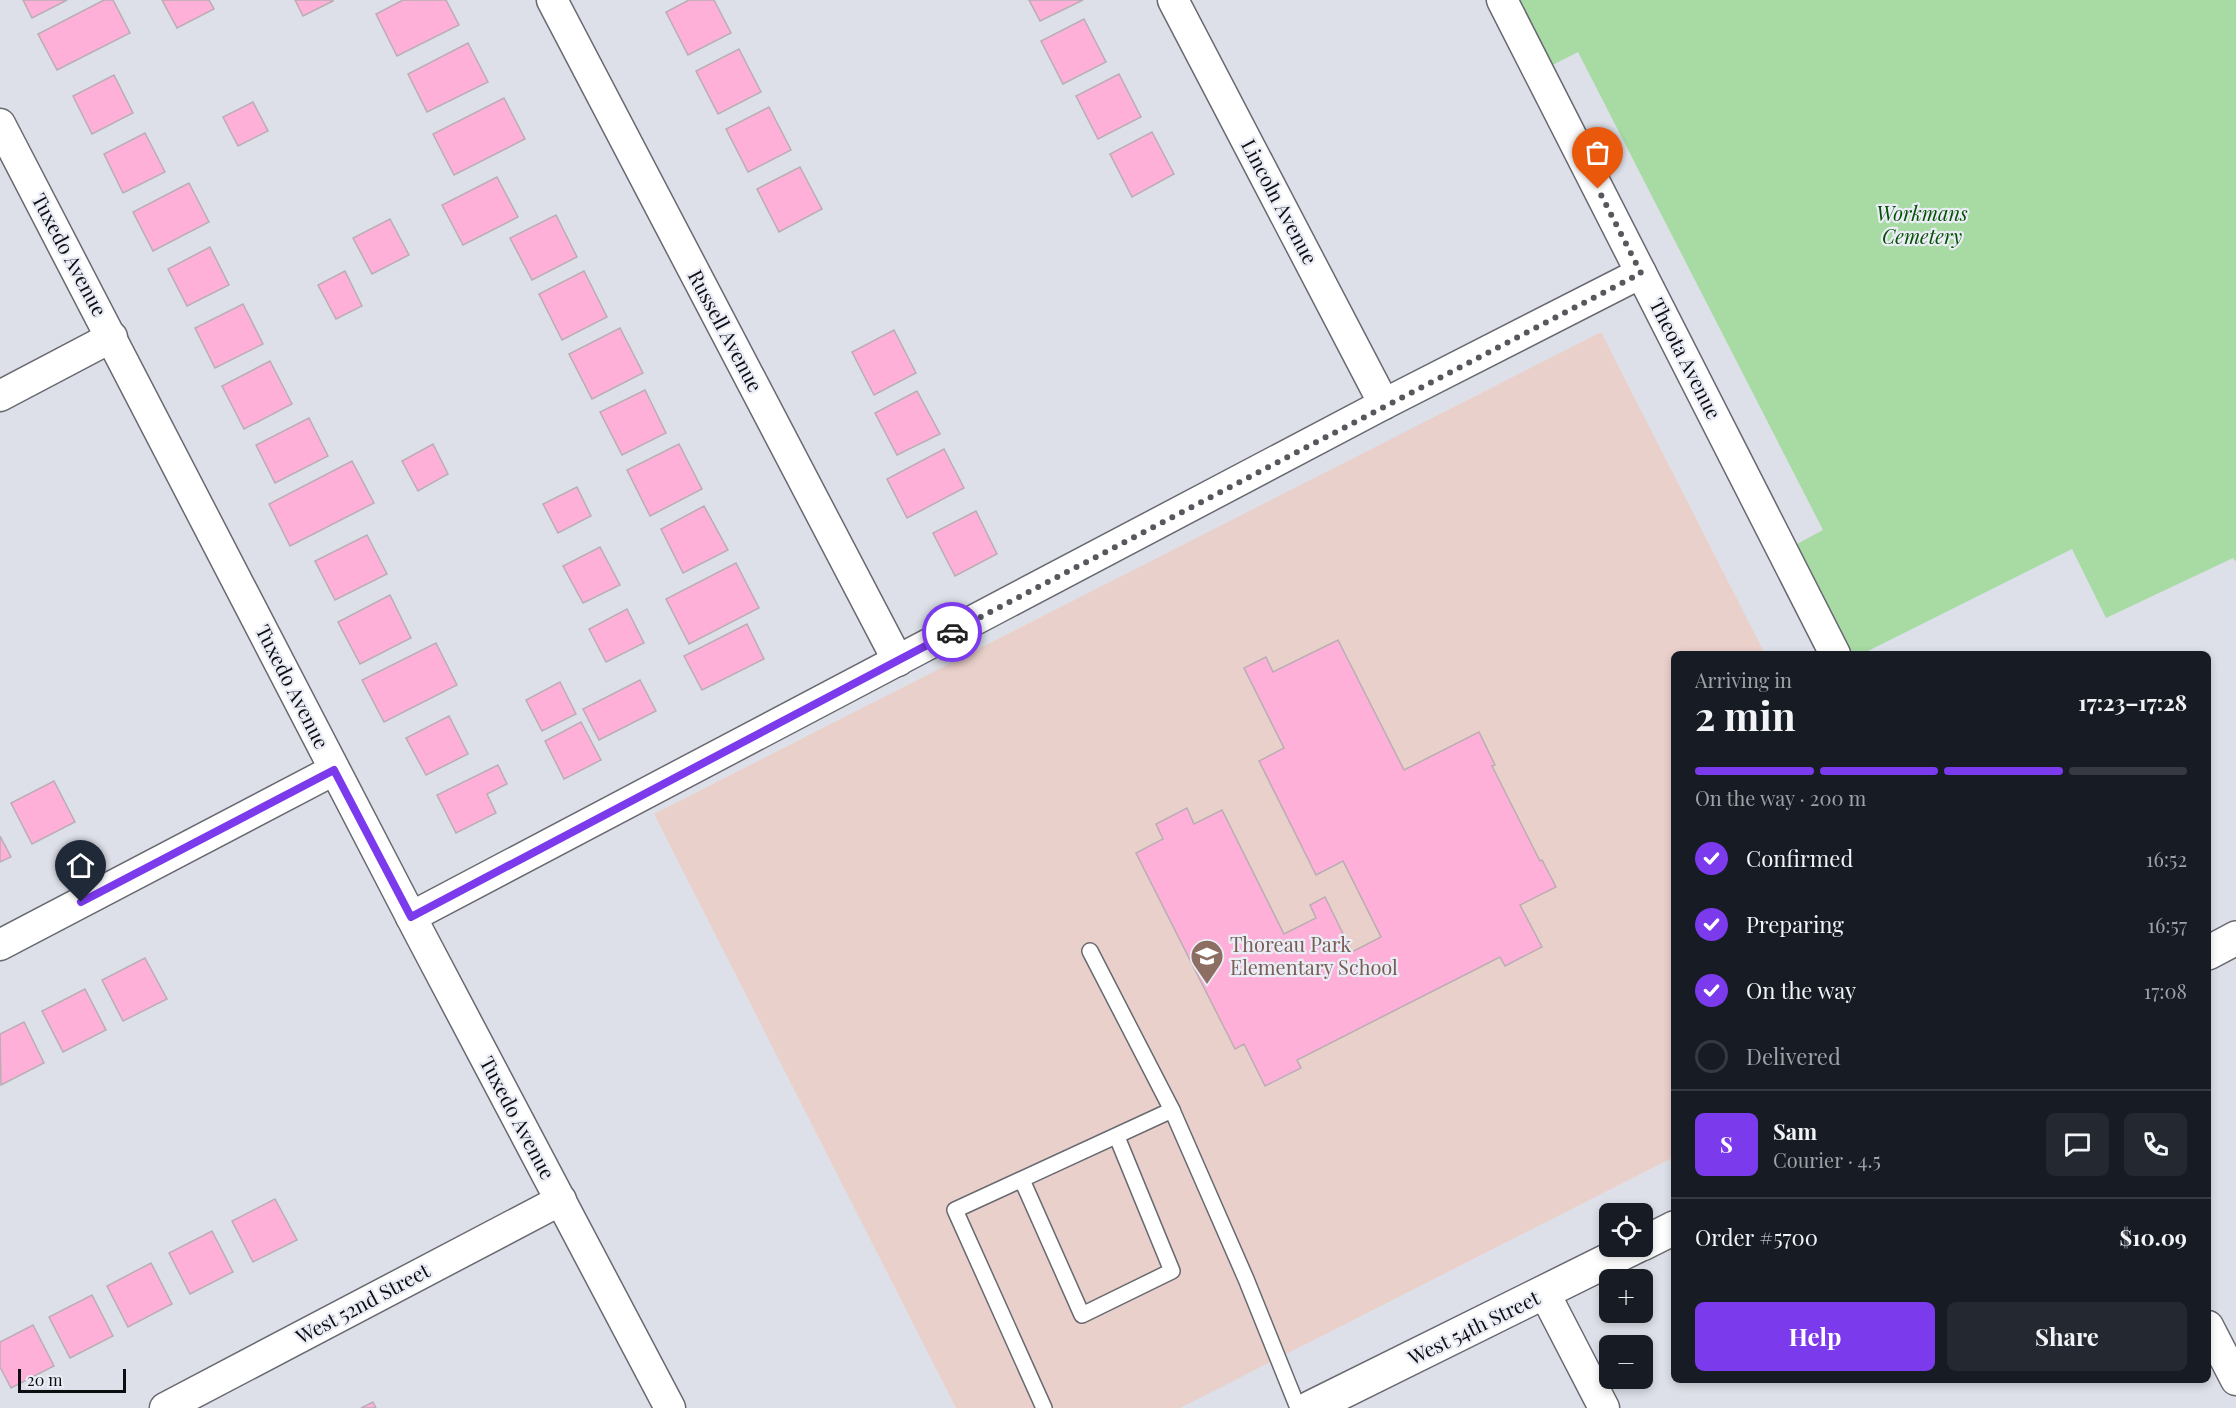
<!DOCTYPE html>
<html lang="en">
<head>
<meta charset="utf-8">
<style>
  :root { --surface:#171b24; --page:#242831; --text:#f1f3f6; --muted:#9ea1a6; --line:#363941; --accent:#7c3aed }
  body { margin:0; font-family:"Playfair Display",serif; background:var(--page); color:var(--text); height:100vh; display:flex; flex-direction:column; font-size:22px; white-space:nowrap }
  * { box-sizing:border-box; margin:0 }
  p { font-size:20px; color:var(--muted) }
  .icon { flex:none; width:33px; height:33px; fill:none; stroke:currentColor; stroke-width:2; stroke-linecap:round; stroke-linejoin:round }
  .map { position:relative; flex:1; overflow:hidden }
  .sheet { position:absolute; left:1671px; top:651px; width:540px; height:732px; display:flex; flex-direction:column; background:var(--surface); border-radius:9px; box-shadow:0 3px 9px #0003 }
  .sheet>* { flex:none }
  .tools { position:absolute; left:1599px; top:1203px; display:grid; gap:12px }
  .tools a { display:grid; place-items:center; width:54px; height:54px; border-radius:9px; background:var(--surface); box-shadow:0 3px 9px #0003; font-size:30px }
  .scale { position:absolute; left:18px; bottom:15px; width:108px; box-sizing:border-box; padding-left:6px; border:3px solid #0d0e11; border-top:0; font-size:16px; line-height:21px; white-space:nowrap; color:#0d0e11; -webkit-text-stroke:4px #ebedf6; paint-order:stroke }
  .pin { position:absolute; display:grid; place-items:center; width:51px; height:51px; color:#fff; margin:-62px -26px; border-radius:50% 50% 50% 0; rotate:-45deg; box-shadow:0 0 6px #0007 }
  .pin .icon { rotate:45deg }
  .courier { position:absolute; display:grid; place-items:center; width:60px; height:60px; margin:-30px; border:4px solid #7c3aed; border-radius:50%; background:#fff; color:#222; box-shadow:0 2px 8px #0007 }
  .summary em { font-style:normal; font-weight:700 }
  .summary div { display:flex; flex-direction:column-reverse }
  .summary { display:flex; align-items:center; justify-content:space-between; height:102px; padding:0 24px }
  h1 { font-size:39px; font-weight:700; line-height:45px }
  .bar { display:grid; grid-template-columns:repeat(4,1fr); gap:9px 6px; align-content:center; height:72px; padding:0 24px }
  .bar i { height:8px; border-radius:4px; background:var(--line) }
  .bar .active { background:var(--accent) }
  .bar p { grid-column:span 4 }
  .line { display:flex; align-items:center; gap:15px; padding:0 24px; border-top:2px solid var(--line) }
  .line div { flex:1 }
  .round { display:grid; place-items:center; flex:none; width:63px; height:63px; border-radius:9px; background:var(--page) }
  ol { padding:0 24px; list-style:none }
  li { display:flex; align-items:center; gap:18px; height:66px }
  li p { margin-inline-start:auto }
  li .icon { padding:6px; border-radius:50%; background:var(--accent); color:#fff; stroke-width:4 }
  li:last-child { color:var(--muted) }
  li i { width:33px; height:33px; border:3px solid var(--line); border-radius:50% }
  .cta { display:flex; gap:12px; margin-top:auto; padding:12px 24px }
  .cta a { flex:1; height:69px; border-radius:9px; background:var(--accent); color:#fff; font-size:24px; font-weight:700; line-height:69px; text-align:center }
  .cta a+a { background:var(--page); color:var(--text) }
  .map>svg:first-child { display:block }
  .education { fill:#ead0ca }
  .green { fill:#a8daa4 }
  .building { fill:#feb0d8; stroke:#b8aeb3; stroke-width:1.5 }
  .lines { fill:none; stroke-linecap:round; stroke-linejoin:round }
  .lane-casing { stroke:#686971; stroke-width:18 }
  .street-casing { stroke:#686971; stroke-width:33 }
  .secondary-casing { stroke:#686971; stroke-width:36 }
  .lane { stroke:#fff; stroke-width:15 }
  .street { stroke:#fff; stroke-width:30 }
  .secondary { stroke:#fff; stroke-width:33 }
  .done { stroke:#56585d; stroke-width:6; stroke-dasharray:0 10.8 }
  .route { stroke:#7c3aed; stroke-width:8 }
  .labels { text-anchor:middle; stroke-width:4.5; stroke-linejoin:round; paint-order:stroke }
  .street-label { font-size:20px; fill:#0d0e11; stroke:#ebedf6 }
  .park-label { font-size:20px; font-style:italic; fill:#035102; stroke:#ebedf6 }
  .education-label { font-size:20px; fill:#785e54; stroke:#ebedf6; text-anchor:start }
</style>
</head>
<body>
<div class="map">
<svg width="2236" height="1408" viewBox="0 0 2236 1408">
  <rect width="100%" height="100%" fill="#dee0e9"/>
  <polygon class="education" points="1601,332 1765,654 1674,654 1674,1157 1180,1408 956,1408 654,814"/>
  <polygon class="green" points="1485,0 2236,0 2236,562 2233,558 2106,618 2072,549 1862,654 1853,654 1797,544 1823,530 1578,52 1525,79"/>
  <g class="building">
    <polygon points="23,0 67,0 32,18"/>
    <polygon points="104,0 113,0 130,33 57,70 38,34"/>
    <polygon points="162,0 209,0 214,9 177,28"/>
    <polygon points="295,0 332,0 333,1 303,16"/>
    <polygon points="403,0 446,0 459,25 397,56 376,14"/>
    <polygon points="689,0 714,0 731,33 688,55 666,12"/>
    <polygon points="1029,0 1083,0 1040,21"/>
    <polygon points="1084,19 1106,62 1063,84 1041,41"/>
    <polygon points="468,43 488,82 427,112 408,74"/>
    <polygon points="739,49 761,92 718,114 696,71"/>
    <polygon points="1119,74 1141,117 1098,139 1076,96"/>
    <polygon points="114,75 133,113 92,134 73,96"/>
    <polygon points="504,98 525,139 454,175 433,134"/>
    <polygon points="253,102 268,131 238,146 223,117"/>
    <polygon points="769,107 791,150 748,172 726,129"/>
    <polygon points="1152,132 1174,174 1132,197 1110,154"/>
    <polygon points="145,133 165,172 123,193 104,154"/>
    <polygon points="800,167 822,209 779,232 757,189"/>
    <polygon points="497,177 518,217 463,245 442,205"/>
    <polygon points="189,183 209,222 153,251 133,212"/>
    <polygon points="556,215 577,257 532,280 510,238"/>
    <polygon points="390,219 409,255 372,274 353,238"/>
    <polygon points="210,247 229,285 187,306 168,269"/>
    <polygon points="345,271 362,306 336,319 318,285"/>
    <polygon points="584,271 607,317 562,340 539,294"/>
    <polygon points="243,304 263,344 215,368 195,328"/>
    <polygon points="620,328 643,373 592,399 569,354"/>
    <polygon points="894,330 916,373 874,395 852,352"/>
    <polygon points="270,361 292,404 244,429 222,386"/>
    <polygon points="645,390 666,433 622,455 600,412"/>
    <polygon points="917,391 940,434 897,455 875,413"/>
    <polygon points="309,418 328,456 275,483 256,445"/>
    <polygon points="433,444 448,474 418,491 402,461"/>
    <polygon points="679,444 702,489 650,516 627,470"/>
    <polygon points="944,449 964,488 907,518 887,479"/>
    <polygon points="352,461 374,503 290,546 269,504"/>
    <polygon points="577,487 591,516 558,533 543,504"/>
    <polygon points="704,506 728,550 683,573 661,529"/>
    <polygon points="976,511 997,554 955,576 933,533"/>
    <polygon points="367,535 387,574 335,600 315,561"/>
    <polygon points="600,547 620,585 583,603 563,566"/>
    <polygon points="736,563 759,608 689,644 666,599"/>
    <polygon points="390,595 411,638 360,664 338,622"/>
    <polygon points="627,609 644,643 606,662 589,629"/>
    <polygon points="747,624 764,659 702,690 684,656"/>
    <polygon points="1338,640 1404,770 1479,732 1495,765 1492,766 1540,861 1542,860 1556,887 1520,905 1542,947 1505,966 1500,957 1297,1060 1301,1068 1265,1086 1244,1044 1235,1049 1136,853 1163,839 1156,824 1187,808 1194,824 1222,810 1284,934 1316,918 1310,905 1325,897 1352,952 1381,937 1343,861 1316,875 1259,761 1284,748 1244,668 1266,657 1273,672"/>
    <polygon points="436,643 457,685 384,722 362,680"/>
    <polygon points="640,680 656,711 599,740 583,709"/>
    <polygon points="560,682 576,714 542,731 526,700"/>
    <polygon points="449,716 468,754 426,775 406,738"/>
    <polygon points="581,722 601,760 564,779 545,741"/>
    <polygon points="498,765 507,784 487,794 496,813 456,833 437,795"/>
    <polygon points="54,781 75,822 32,844 11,803"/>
    <polygon points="0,836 11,857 0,862"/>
    <polygon points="145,958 167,999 123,1021 102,980"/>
    <polygon points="85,989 106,1030 63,1052 42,1011"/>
    <polygon points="24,1022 44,1063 1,1085 0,1034"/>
    <polygon points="275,1199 297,1240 253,1262 232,1221"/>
    <polygon points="212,1231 233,1272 190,1294 169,1253"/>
    <polygon points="151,1263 172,1304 128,1327 107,1286"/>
    <polygon points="92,1295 113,1336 70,1358 49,1317"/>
    <polygon points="33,1325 54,1366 11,1388 0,1367 0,1342"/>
    <polygon points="373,1402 376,1408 361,1408"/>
  </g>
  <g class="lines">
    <defs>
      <g id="lane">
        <polyline points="1090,951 1172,1110 1246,1279 1298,1408"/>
        <polyline points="1022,1180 1082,1315 1172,1271 1117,1137"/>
        <polyline points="1044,1408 955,1210 1172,1110"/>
      </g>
      <g id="street">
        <polyline points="552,0 898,661"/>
        <polyline points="1173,0 1384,404"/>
        <polyline points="1502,0 1835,654"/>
        <polyline points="0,124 421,936 670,1408"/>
        <polyline points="0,396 112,337"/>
        <polyline points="411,917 1384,404 1641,273"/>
        <polyline points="0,945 334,770"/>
        <polyline points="1545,1294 1604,1408"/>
        <polyline points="2208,1326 2236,1380"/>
        <polyline points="165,1408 561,1200"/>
      </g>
      <g id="secondary">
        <polyline points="2208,953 2236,938"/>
        <polyline points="1642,1244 1674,1228"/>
        <polyline points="1310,1408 1637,1246"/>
      </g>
    </defs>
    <use href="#lane" class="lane-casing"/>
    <use href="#street" class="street-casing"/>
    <use href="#secondary" class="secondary-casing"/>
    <use href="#lane" class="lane"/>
    <use href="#street" class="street"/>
    <use href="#secondary" class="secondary"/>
  </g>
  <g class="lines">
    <polyline class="done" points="952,632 1641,273 1598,189"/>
    <polyline class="route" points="81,902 334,770 411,917 952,632"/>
  </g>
  <defs>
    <symbol id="school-pin" viewBox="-11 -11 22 30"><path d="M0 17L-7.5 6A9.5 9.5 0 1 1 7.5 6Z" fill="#8d6e63" stroke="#ebedf6"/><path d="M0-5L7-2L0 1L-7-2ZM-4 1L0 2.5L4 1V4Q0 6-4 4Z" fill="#fff"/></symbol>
  </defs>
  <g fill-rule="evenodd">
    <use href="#school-pin" x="1188" y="937" width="38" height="52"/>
  </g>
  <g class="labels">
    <g class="street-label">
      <text transform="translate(1279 202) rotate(62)" y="7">Lincoln Avenue</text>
      <text transform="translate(69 255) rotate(62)" y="7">Tuxedo Avenue</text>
      <text transform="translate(725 331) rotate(62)" y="7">Russell Avenue</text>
      <text transform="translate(1685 359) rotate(63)" y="7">Theota Avenue</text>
      <text transform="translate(292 687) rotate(63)" y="7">Tuxedo Avenue</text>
      <text transform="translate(517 1118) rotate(62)" y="7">Tuxedo Avenue</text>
      <text transform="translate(363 1304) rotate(-28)" y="7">West 52nd Street</text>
      <text transform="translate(1474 1328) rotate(-26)" y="7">West 54th Street</text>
    </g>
    <g class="park-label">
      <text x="1922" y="221">Workmans<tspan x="1922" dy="23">Cemetery</tspan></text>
    </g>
    <g class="education-label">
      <text x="1230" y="952">Thoreau Park<tspan x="1230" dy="23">Elementary School</tspan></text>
    </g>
  </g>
</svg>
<div class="tools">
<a><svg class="icon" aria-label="locate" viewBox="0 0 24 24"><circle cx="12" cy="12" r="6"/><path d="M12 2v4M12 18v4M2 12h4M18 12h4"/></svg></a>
<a>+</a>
<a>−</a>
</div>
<div class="scale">20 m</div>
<div class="pin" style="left:1598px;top:189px;background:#ea580c"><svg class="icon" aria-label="bag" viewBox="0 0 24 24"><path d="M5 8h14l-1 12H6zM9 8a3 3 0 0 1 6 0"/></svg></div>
<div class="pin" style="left:81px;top:902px;background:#1f2937"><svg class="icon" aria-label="home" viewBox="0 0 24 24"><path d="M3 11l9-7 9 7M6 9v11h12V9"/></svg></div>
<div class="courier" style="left:952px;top:632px"><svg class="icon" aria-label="car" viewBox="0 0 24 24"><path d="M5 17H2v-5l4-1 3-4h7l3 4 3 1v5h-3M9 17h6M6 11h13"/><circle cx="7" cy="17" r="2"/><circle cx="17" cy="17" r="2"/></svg></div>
<section class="sheet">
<div class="summary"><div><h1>2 min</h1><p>Arriving in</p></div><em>17:23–17:28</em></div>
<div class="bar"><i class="active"></i><i class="active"></i><i class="active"></i><i></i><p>On the way · 200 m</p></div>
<ol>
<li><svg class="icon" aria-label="check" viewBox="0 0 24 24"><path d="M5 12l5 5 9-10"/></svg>Confirmed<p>16:52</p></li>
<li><svg class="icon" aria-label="check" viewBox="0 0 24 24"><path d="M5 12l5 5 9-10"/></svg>Preparing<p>16:57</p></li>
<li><svg class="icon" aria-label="check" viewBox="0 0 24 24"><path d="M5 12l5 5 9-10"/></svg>On the way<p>17:08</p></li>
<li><i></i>Delivered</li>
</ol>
<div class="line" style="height:108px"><b class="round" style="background:var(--accent);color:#fff">S</b><div><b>Sam</b><p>Courier · 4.5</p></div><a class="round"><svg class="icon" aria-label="chat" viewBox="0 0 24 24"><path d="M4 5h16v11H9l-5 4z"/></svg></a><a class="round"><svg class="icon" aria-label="phone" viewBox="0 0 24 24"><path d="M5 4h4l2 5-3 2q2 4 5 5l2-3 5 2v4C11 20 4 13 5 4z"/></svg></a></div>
<div class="line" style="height:78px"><div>Order #5700</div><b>$10.09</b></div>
<div class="cta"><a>Help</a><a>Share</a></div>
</section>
</div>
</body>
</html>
